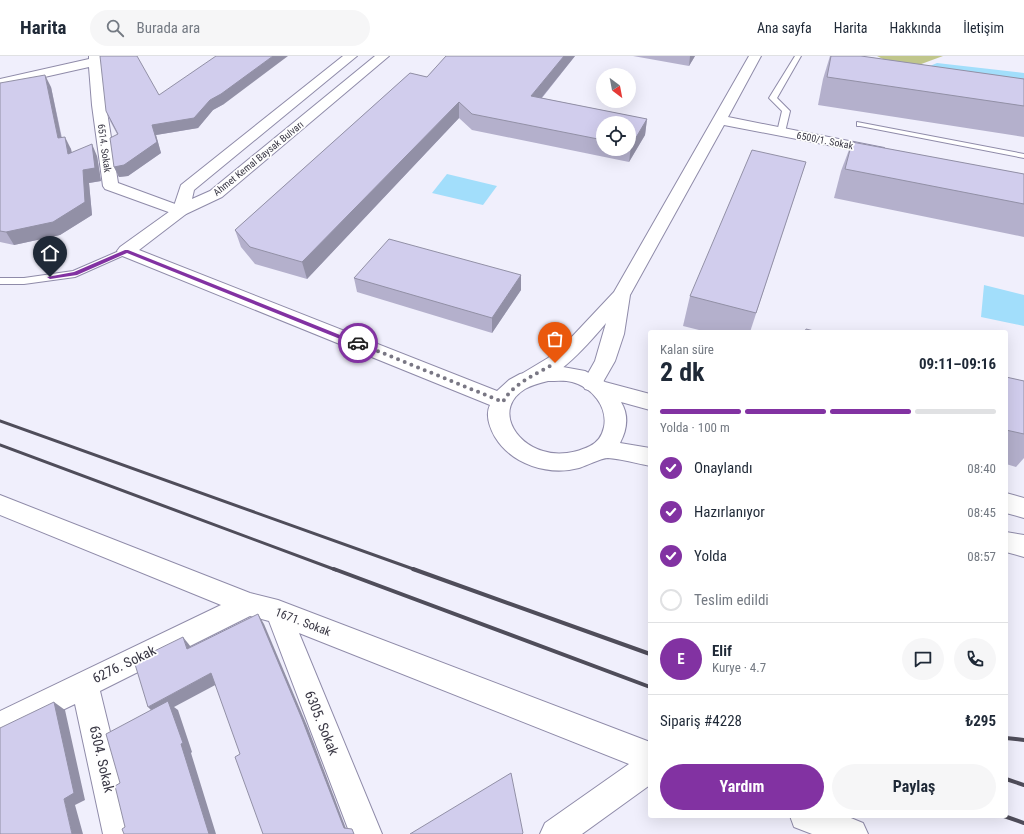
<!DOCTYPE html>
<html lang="tr">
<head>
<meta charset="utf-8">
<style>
  :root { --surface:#fff; --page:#f6f6f7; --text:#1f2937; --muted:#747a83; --line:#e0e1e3; --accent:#8232a2 }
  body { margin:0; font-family:"Roboto Condensed",sans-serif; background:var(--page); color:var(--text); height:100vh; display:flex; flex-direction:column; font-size:15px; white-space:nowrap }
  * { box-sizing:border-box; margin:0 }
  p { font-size:13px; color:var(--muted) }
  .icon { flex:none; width:22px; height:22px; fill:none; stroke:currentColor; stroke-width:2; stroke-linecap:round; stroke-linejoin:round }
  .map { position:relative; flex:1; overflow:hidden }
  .drawer { position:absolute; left:648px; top:274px; width:360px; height:488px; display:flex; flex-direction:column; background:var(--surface); border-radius:4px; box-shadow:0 4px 16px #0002 }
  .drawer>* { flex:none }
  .needle { width:26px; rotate:148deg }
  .fabs { position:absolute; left:596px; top:12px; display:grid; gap:8px }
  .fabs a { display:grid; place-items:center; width:40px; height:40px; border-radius:50%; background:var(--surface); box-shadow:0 4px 16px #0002; font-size:20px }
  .pin { position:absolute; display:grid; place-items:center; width:34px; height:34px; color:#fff; margin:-41px -17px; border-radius:50% 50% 50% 0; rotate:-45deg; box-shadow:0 0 4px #0007 }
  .pin .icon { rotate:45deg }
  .courier { position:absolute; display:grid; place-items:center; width:40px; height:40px; margin:-20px; border:3px solid #8232a2; border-radius:50%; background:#fff; color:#222; box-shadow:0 1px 5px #0007 }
  .headline em { font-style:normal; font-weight:700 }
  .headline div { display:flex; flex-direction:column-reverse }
  .headline { display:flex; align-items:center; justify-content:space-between; height:68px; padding:0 12px }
  h1 { font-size:26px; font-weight:700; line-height:30px }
  .bar { display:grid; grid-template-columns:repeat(4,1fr); gap:6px 4px; align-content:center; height:48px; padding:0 12px }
  .bar i { height:5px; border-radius:3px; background:var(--line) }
  .bar .selected { background:var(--accent) }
  .bar p { grid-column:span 4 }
  .line { display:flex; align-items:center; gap:10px; padding:0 12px; border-top:1px solid var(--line) }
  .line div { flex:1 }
  .round { display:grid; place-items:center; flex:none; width:42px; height:42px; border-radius:21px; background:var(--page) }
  ol { padding:0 12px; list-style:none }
  li { display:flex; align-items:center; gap:12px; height:44px }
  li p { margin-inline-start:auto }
  li .icon { padding:4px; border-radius:50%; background:var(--accent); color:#fff; stroke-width:4 }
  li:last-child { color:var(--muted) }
  li i { width:22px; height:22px; border:2px solid var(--line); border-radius:50% }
  .primary-button { display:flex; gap:8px; margin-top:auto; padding:8px 12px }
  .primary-button a { flex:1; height:46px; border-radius:24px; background:var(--accent); color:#fff; font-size:16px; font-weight:700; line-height:46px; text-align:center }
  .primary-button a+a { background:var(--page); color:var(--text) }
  header { display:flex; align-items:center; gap:24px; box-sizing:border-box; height:56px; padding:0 20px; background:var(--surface); border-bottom:1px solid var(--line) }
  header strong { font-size:19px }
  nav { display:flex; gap:22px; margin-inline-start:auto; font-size:14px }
  .search { width:280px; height:36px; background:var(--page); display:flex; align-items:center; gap:10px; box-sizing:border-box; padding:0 14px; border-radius:22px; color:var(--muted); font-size:15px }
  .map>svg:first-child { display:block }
  .green { fill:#c0c68b }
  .water { fill:#a2defb }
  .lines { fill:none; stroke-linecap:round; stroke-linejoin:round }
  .service-casing { stroke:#8f8ba9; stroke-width:2 }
  .minor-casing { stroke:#8f8ba9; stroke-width:2 }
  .tertiary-casing { stroke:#8f8ba9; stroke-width:2 }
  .service { fill:#fff; fill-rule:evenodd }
  .minor { fill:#fff; fill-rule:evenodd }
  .tertiary { fill:#fff; fill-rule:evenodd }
  .rail-far1 { stroke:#4f4d5a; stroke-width:3 }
  .rail { stroke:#4f4d5a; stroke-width:4 }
  .wall { fill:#b4b0cc; fill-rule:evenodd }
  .shaded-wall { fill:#9290a6 }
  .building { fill:#d1cded; stroke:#9290a6 }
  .route { fill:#8232a2 }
  .done { stroke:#797784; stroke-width:4; stroke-dasharray:0 7.2 }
  .labels { text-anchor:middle; stroke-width:3.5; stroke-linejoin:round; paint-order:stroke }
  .far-street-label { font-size:10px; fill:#393744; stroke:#fefefe }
  .street-label { font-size:12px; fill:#393744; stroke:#fefefe }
  .near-street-label { font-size:14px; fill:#393744; stroke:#fefefe }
</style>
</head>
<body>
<header>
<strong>Harita</strong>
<div class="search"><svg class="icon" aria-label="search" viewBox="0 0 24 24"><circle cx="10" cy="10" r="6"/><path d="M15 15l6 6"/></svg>Burada ara</div>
<nav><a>Ana sayfa</a><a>Harita</a><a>Hakkında</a><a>İletişim</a></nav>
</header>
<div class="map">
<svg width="1024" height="778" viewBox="0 0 1024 778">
  <rect width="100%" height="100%" fill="#f0effc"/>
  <polygon class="green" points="877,0 943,0 905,14"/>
  <g class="water">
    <polygon points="937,7 1024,17 1024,33 911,18"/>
    <polygon points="447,118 497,130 483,149 432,137"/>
    <polygon points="984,229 1024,239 1024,270 981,261"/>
  </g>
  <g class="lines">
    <defs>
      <g id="service">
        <polygon points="795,0 801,0 777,42 790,55 785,76 781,78 777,76 782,55 769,42"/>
        <polygon points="857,66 1024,98 1024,102 860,70 857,70"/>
        <polygon points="126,192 129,193 131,195 129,197 75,221 24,228 0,228 0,222 24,222 73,215"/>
      </g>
      <g id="minor">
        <polygon points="89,0 127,0 125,3 102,8 106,49 118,127 186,152 188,155 186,158 180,160 174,158 105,133 103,130 92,49 89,11 0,31 0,23 89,3"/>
        <path d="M749 0H761L728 61 879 91 884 92 886 95 884 98 879 99 724 69 630 239 624 278 615 305 599 333 592 335 585 333 582 328 595 305 606 267C591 285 549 335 523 327L520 322 523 317 548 302 567 286 614 236Z"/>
        <polygon points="0,439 250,537 278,544 650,686 650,729 582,778 540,778 545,767 629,708 299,577 382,778 350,778 269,565 250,560 100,635 135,778 103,778 75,648 0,684 0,655 221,549 0,459"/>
        <polygon points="790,760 846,760 863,767 868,778 812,778 794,771"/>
      </g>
      <g id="tertiary">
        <path d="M343 0H357L194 134 192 143 210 135 375 0H389L222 141 186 158 139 194 497 335 509 324 520 318 548 311H563L585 315 605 326 650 338V354L621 346C629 359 627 374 620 387L650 392V410C636 407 621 403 608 402 601 402 586 410 579 412 549 420 512 409 495 381 490 372 485 359 490 349L120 199 117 195 120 191 173 153 181 129ZM548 325C556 325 565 324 572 326 592 331 608 351 604 371 602 380 598 386 590 390 576 397 558 400 543 395 514 387 494 352 525 333 532 329 540 327 548 325Z"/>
        <polygon points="1006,437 1024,442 1024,462 1006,457"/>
        <polygon points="1006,476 1024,479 1024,501 1006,496"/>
      </g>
    </defs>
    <use href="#service" class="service-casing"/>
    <use href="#minor" class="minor-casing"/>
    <use href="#tertiary" class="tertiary-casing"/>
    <use href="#service" class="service"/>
    <use href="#minor" class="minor"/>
    <use href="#tertiary" class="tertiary"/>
    <g class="rail-far1">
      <polyline points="0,365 416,514"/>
      <polyline points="0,389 336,514"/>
    </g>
    <g class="rail">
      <polyline points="334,513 650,631"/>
      <polyline points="413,513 650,598"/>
      <polyline points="1006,682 1024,684"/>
      <polyline points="1006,723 1024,729"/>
      <polyline points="1004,760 1024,767"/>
    </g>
  </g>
  <g class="wall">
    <path d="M446 0H575L542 42 647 63 645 79 629 106 472 74 459 62 307 223 255 208 241 191 235 174 410 17 427 21ZM603 67H629V93H603Z"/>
    <polygon points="633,0 695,0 689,10"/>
    <polygon points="830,0 861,0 1024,23 1024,81 818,49 823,23"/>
    <polygon points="0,27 51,31 62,82 71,93 72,97 97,100 101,125 89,127 92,159 60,179 14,189 0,186"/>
    <polygon points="159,39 224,48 213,54 198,72 156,79 161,97 128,120 119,121 114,111 117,78 110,65 106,55"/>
    <polygon points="852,86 1024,118 1024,181 834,142 841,115"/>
    <polygon points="806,106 750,276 707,276 683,270 690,240"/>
    <polygon points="521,219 521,234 492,277 357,236 354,222"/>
    <polygon points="1006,321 1024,325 1024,402 1016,411 1006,408"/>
  </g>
  <g class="shaded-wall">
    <polygon points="273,0 288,0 224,48 213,54 198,72 156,79 161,97 128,120 119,121 114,111 152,69 210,44"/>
    <polygon points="564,0 575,0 530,56 531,40"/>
    <polygon points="690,0 695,0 689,10"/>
    <polygon points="45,19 51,31 64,95 58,82"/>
    <polygon points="459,46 459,62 307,223 302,206"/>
    <polygon points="647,63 645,79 629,106 631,90"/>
    <polygon points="65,81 71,93 74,111 68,98"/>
    <polygon points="92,88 97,100 101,125 89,127 92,159 60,179 14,189 6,176 83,114"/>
    <polygon points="521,219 521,234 492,277 492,262"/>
    <polygon points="258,558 264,568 308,672 348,778 344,772"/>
    <polygon points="183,581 191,591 187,593"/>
    <polygon points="211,617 219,627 174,651 178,654 192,696 191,697 216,778 209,778 157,660 148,651"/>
    <polygon points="54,646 65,654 85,744 75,749 83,778 72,778 64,743"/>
  </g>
  <g class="building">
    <polygon points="100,0 137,0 159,39 216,0 273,0 221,38 210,44 194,62 152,69 157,86 124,109 114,111 110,82 118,78 106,55"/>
    <polygon points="446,0 564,0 531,40 647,63 631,90 629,89 629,67 603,67 603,84 472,58 459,46 302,206 250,191 235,174 410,17 427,21"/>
    <polygon points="831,0 861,0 1024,23 1024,50 827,21"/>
    <polygon points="45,19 58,82 65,81 68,98 92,88 95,112 83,114 85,146 53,166 6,176 0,175 0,27"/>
    <polygon points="852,86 1024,118 1024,148 845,113"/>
    <polygon points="752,94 806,106 756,257 690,240"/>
    <polygon points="389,183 521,219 492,262 354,222"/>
    <polygon points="806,273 818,276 805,276"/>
    <polygon points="1006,321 1024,325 1024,378 1006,374"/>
    <polygon points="258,558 302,663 344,772 352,773 354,778 263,778 235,701 240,698 211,617 148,651 134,605 183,581 187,593"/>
    <polygon points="168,645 183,687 181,688 209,778 124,778 122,773 125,771 115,730 120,727 106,678"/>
    <polygon points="54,646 74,737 64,743 72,778 0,778 0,672"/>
    <polygon points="511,717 523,777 522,778 410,778"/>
  </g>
  <polygon class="route" points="125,194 128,194 360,287 355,289 127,197 77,219 50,223 47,221 74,216"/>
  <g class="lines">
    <path class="done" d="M358 287 503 346C512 328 537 318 555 307"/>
  </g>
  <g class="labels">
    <g class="far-street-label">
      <text transform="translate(825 84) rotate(11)" y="4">6500/1. Sokak</text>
      <text transform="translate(105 92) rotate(82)" y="4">6514. Sokak</text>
      <text transform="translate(258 102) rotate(-39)" y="4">Ahmet Kemal Baysak Bulvarı</text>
    </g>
    <g class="street-label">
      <text transform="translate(303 566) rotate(21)" y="4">1671. Sokak</text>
    </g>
    <g class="near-street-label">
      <text transform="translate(124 608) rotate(-26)" y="5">6276. Sokak</text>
      <text transform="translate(322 667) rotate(68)" y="5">6305. Sokak</text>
      <text transform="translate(102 703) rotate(77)" y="5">6304. Sokak</text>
    </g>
  </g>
</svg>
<div class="fabs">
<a><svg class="needle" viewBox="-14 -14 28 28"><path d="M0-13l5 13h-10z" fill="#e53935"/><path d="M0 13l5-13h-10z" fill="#747a83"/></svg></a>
<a><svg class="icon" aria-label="locate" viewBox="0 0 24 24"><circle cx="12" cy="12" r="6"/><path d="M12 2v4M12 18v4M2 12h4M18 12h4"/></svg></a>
</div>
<div class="pin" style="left:555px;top:307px;background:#ea580c"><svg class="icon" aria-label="bag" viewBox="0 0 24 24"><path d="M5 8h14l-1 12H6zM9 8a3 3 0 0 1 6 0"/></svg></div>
<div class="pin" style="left:50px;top:221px;background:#1f2937"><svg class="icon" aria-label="home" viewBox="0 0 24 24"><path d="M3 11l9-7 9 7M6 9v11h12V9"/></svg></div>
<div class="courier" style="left:358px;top:287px"><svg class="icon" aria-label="car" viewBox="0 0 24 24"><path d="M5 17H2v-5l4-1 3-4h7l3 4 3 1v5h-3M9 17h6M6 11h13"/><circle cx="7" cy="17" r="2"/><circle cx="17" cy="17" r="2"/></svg></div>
<section class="drawer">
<div class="headline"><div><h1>2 dk</h1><p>Kalan süre</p></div><em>09:11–09:16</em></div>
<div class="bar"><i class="selected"></i><i class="selected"></i><i class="selected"></i><i></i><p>Yolda · 100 m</p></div>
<ol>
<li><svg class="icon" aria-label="check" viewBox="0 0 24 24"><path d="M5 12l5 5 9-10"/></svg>Onaylandı<p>08:40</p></li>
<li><svg class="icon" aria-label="check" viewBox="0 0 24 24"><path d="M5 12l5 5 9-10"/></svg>Hazırlanıyor<p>08:45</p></li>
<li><svg class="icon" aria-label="check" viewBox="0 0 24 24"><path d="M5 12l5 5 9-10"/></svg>Yolda<p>08:57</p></li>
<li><i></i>Teslim edildi</li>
</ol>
<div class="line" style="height:72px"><b class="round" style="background:var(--accent);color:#fff">E</b><div><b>Elif</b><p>Kurye · 4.7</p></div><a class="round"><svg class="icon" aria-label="chat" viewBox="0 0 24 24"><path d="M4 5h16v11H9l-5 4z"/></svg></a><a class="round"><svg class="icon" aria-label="phone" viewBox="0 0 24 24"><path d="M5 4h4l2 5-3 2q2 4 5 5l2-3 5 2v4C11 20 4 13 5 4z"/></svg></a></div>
<div class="line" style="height:52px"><div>Sipariş #4228</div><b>₺295</b></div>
<div class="primary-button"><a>Yardım</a><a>Paylaş</a></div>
</section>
</div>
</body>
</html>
